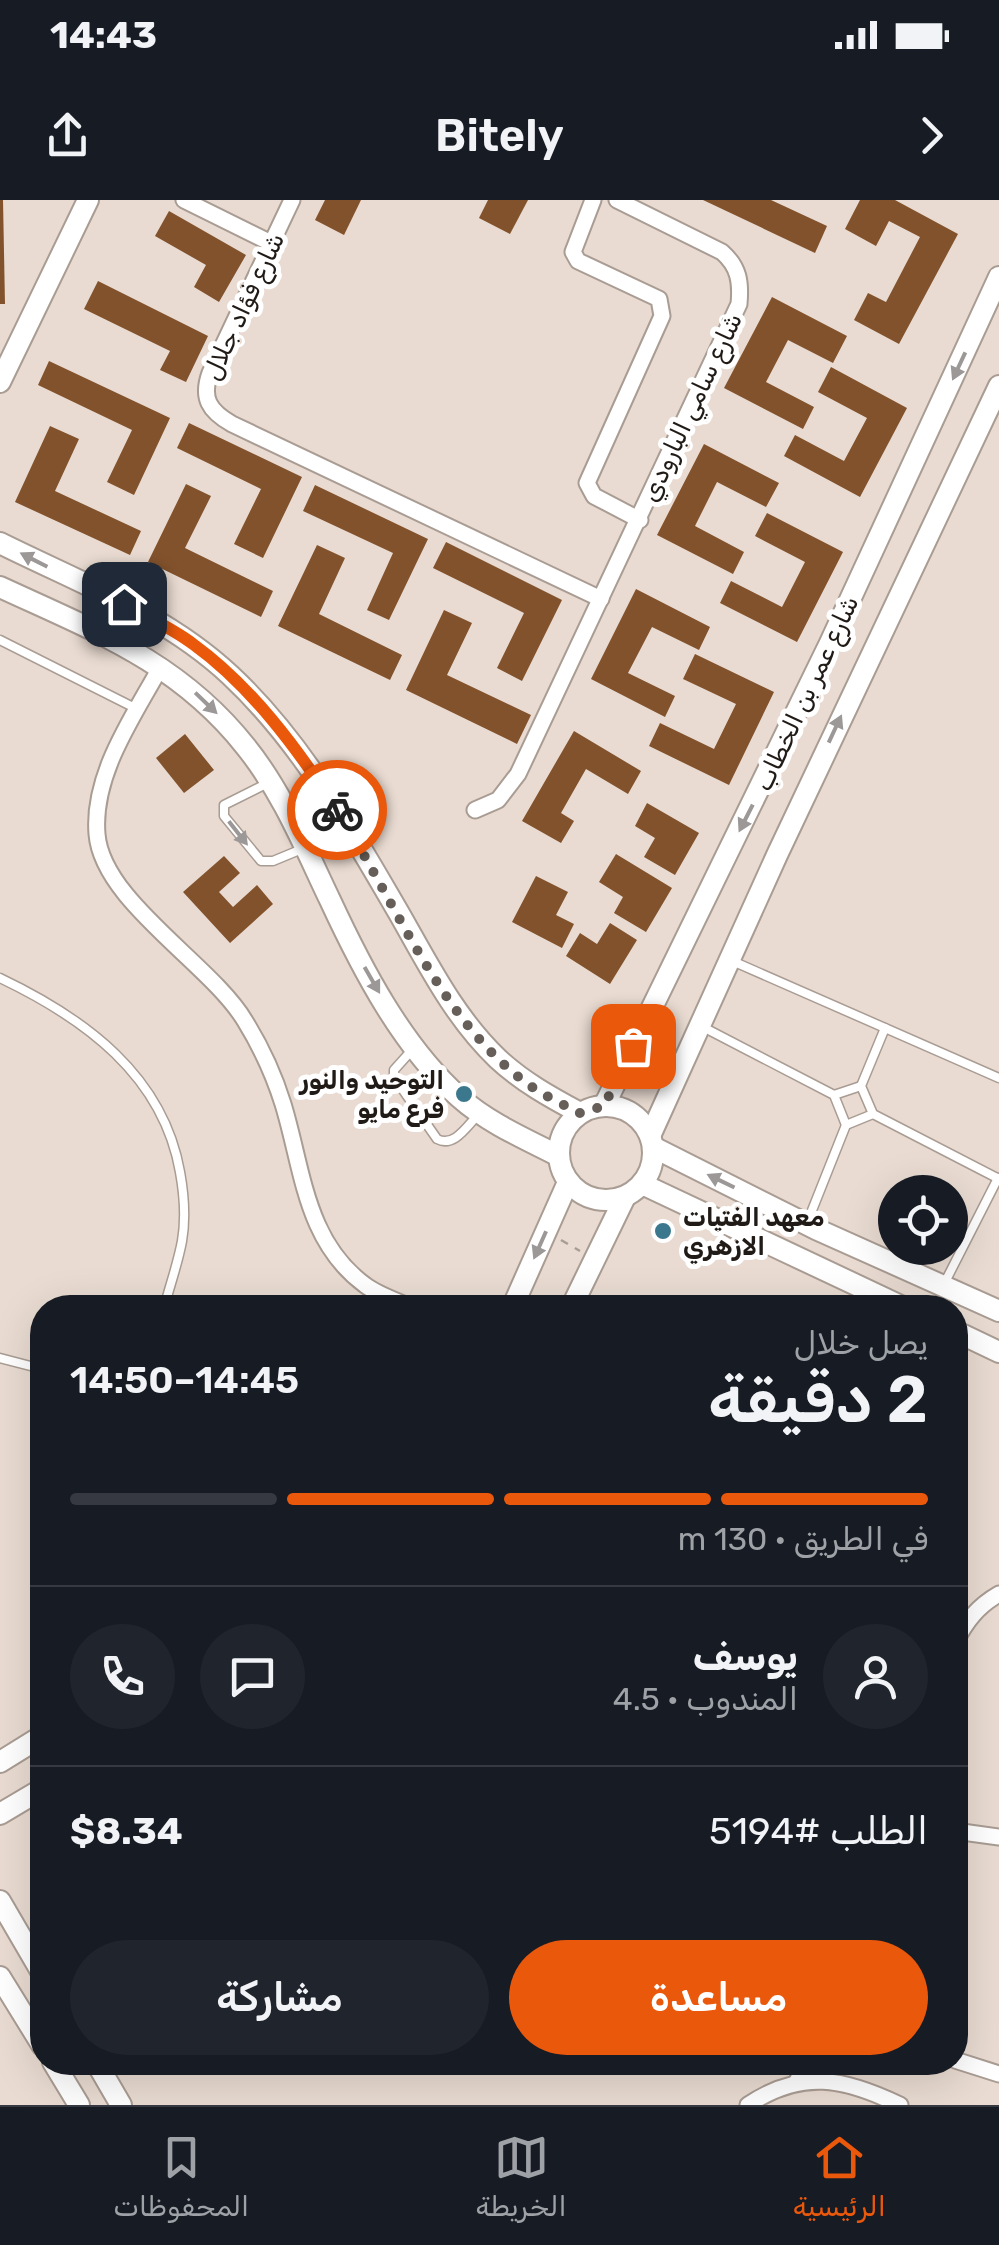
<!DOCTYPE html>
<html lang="ar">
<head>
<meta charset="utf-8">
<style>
  :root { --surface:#171b24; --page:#20242c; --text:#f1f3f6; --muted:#9ea1a6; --line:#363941; --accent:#ea580c }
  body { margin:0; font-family:Rubik,Vazirmatn,sans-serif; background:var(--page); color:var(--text); direction:rtl; height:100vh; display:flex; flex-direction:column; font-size:38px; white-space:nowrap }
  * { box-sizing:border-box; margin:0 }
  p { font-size:32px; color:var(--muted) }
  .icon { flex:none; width:55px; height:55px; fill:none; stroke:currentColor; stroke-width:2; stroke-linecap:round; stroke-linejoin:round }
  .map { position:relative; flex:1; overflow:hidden; direction:ltr }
  .panel { position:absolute; left:30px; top:1095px; width:938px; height:780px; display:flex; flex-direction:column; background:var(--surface); border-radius:40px; box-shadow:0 10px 40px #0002; direction:rtl }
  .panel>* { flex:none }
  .controls { position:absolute; left:878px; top:975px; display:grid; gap:20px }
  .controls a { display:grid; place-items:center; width:90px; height:90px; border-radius:50%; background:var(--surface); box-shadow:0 10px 40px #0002; font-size:50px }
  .pin { position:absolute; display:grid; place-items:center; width:85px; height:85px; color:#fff; margin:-42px; border-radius:20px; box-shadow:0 5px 15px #0006 }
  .courier { position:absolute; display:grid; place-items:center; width:100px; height:100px; margin:-50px; border:8px solid #ea580c; border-radius:50%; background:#fff; color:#222; box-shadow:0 2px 12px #0007 }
  .head em { font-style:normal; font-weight:600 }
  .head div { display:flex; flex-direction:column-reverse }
  .head { display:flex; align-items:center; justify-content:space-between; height:170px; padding:0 40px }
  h1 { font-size:65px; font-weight:600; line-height:75px }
  .bar { display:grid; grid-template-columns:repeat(4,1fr); gap:15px 10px; align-content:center; height:120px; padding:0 40px }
  .bar i { height:12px; border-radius:8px; background:var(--line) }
  .bar .on { background:var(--accent) }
  .bar p { grid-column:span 4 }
  .line { display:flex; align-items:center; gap:25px; padding:0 40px; border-top:2px solid var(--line) }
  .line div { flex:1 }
  .round { display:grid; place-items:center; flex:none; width:105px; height:105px; border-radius:52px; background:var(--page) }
  .action { display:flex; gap:20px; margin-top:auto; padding:20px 40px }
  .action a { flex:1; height:115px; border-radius:60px; background:var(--accent); color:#fff; font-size:40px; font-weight:600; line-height:115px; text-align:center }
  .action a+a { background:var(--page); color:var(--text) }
  .status { display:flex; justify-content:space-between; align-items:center; height:70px; padding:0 50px; background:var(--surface); direction:ltr }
  .status svg { height:28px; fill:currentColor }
  header { display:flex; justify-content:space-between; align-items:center; height:130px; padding:0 40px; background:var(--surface); font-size:45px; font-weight:600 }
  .dock { display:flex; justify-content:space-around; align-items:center; height:140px; border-top:2px solid var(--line); background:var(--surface); font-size:28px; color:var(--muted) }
  .dock a { display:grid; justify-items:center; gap:5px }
  .dock .on { color:var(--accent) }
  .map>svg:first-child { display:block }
  .building { fill:#82522c }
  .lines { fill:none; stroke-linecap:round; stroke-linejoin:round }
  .service-casing { stroke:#a99c93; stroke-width:11 }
  .minor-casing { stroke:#a99c93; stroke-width:19 }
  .tertiary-casing { stroke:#a99c93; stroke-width:24 }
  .path { stroke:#a89d95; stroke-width:2.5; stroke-dasharray:8 8; stroke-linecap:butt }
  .service { stroke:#fff; stroke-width:8 }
  .minor { stroke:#fff; stroke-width:15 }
  .tertiary { stroke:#fff; stroke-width:20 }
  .oneway { fill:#9b9897 }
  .done { stroke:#665e58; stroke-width:10; stroke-dasharray:0 18 }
  .route { stroke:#ea580c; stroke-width:12 }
  .poi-dot { fill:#3b788e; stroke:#fff; stroke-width:4 }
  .labels { text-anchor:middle; stroke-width:10; stroke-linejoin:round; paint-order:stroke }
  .street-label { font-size:25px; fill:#201b17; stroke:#fff }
  .poi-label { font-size:25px; font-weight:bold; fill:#201b17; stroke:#fff; text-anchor:end }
</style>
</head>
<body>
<div class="status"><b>14:43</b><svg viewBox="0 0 49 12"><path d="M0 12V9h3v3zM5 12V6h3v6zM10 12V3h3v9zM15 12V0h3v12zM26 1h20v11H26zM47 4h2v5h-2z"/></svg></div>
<header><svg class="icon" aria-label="forward" viewBox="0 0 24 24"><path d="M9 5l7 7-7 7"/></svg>Bitely<svg class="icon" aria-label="share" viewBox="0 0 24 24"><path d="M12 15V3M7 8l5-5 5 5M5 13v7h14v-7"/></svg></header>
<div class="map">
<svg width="999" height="1905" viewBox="0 0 999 1905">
  <rect width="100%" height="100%" fill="#e9dbd1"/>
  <g class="building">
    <polygon points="0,0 3,0 5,104 0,104"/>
    <polygon points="325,0 361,0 344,35 315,20"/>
    <polygon points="488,0 528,0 510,34 479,18"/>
    <polygon points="703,0 771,0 827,26 815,53"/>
    <polygon points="860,0 895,0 958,34 899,144 854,120 868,93 886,102 920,37 889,21 876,46 845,29"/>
    <polygon points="169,11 246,55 219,102 194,87 206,65 155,36"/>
    <polygon points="98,81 208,136 186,182 160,170 170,151 84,109"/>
    <polygon points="772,97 847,136 833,163 788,140 766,182 814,207 803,229 724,188"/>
    <polygon points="49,161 170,218 134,295 107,282 132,230 38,185"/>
    <polygon points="831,167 907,208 860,297 784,256 795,235 844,261 867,218 818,192"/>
    <polygon points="189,223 302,277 263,358 234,344 261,289 177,248"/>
    <polygon points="50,226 79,239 55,291 141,331 130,355 15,302"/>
    <polygon points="704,244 779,283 766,307 717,282 695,326 744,352 733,374 657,335"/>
    <polygon points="186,284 211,296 185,348 273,391 261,417 148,362"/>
    <polygon points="315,285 428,339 389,420 367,410 393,353 303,311"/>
    <polygon points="767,313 843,352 797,442 720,403 731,381 782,407 805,362 755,336"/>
    <polygon points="446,342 562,400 522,481 497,468 524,413 433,368"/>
    <polygon points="317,345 345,358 319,414 402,455 390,480 278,426"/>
    <polygon points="636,389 710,427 699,450 652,427 628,473 675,496 665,517 591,479"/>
    <polygon points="444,410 472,423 447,475 531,515 517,544 406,490"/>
    <polygon points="695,454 774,492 729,585 649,546 660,523 714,549 736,504 683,479"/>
    <polygon points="574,531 641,571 628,594 586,569 561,613 574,621 561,643 522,621"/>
    <polygon points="185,534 214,570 184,593 156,558"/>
    <polygon points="647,603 699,633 675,675 644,657 655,638 635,626"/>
    <polygon points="616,654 672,688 646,732 614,713 623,697 599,682"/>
    <polygon points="224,656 240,673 219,692 233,707 257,685 273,704 230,743 183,692"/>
    <polygon points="536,676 568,692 556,715 574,724 562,748 512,722"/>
    <polygon points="610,723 637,740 610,784 566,756 580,733 597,744"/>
  </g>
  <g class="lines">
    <defs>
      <g id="service">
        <polyline points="0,440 137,509"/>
        <polyline points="266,584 224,605 224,616 261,661 273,661 302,649"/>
        <polyline points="730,760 999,878"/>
        <path d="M0 778C84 818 163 875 180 972 184 994 186 1018 182 1041 178 1063 170 1085 164 1108"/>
        <polyline points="701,826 834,895 846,925 873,914"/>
        <polyline points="885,828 861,886 873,914 999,979"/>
        <path d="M412 850 394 870V877L437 939C454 948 467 926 478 915"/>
        <polyline points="834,895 861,886"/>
        <polyline points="807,1023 846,925"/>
        <polyline points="943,1086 998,978"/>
        <polyline points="0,1158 42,1169"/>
        <polyline points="41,1350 42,1349"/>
      </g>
      <g id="minor">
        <polyline points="184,0 271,43"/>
        <path d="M292 0 210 173C201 198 209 211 232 224L601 399"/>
        <polyline points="593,0 573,52 578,61 659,99 662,116 587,283 594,296 640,320"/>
        <path d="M161 466C134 516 92 574 97 634 102 701 211 764 245 821 261 847 274 875 283 904 303 969 305 1041 365 1085 378 1095 397 1101 413 1108"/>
        <path d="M475 610 498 600 518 574 739 104C741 82 739 67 722 52L617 0"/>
        <path d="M955 1443C966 1421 978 1406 999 1394"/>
        <polyline points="955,1631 999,1637"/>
        <polyline points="955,1860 999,1874"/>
        <polyline points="797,1881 808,1862"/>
        <path d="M748 1905C802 1869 844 1878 900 1905"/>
      </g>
      <g id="tertiary">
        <polyline points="0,182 88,0"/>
        <path d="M0 343C78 382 165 414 230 475 302 542 351 631 400 715 429 766 455 818 498 859 523 882 550 897 580 913"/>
        <path d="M0 387C95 431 179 462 246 547 283 593 305 648 330 700 362 769 402 846 459 897 487 922 523 938 557 955"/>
        <circle cx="606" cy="953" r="47"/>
        <polyline points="604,906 830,443 999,77"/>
        <polyline points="650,936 777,655 999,186"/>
        <polyline points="653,947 816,1029 999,1111"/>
        <polyline points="642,984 905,1108"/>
        <polyline points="512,1108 568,982"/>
        <polyline points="571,1108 625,997"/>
        <polyline points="955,1131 999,1152"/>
        <polyline points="0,1562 42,1536"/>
        <polyline points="0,1614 42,1589"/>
        <polyline points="0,1701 42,1773"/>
        <polyline points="0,1777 42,1845"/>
        <polyline points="53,1862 79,1905"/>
        <polyline points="96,1862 121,1905"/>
      </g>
    </defs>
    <use href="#service" class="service-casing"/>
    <use href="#minor" class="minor-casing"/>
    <use href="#tertiary" class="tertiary-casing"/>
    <g class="path">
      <polyline points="650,855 666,863"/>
      <polyline points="561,1040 580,1051"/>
    </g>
    <use href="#service" class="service"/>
    <use href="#minor" class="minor"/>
    <use href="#tertiary" class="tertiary"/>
  </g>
  <defs><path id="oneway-solid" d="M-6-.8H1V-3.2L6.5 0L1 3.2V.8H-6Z" transform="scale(2.5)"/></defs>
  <g class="oneway">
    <use href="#oneway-solid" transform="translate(959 166) rotate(115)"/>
    <use href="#oneway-solid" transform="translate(34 360) rotate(-153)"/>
    <use href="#oneway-solid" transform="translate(206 503) rotate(44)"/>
    <use href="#oneway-solid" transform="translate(835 529) rotate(-65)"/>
    <use href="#oneway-solid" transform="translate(746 618) rotate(117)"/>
    <use href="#oneway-solid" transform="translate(238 633) rotate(52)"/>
    <use href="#oneway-solid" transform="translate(372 780) rotate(60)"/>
    <use href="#oneway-solid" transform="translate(721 981) rotate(-154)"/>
    <use href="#oneway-solid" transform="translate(540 1045) rotate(114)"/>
  </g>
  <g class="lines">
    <path class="done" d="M337 610C395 700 442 825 532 887 547 897 564 905 580 913L604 906 633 846"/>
    <path class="route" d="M124 404C147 417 172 428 193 444 251 486 298 549 337 610"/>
  </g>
  <g class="poi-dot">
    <circle cx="464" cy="894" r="10"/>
    <circle cx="663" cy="1031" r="10"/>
  </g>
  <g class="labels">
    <g class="street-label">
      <text transform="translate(243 106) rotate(-65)" y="9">شارع فؤاد جلال</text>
      <text transform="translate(691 207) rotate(-65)" y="9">شارع سامي البارودي</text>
      <text transform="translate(806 493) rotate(-65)" y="9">شارع عمر بن الخطاب</text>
    </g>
    <g class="poi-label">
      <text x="444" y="889">التوحيد والنور<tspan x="444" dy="29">فرع مايو</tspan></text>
      <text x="683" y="1026" text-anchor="start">معهد الفتيات<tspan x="683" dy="29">الازهري</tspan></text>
    </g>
  </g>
</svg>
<div class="controls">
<a><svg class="icon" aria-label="locate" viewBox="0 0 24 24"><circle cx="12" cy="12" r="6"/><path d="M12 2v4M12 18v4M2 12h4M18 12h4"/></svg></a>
</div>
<div class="pin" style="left:633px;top:846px;background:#ea580c"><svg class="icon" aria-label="bag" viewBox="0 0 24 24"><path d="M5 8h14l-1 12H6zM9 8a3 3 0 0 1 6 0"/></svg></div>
<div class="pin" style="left:124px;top:404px;background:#1f2937"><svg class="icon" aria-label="home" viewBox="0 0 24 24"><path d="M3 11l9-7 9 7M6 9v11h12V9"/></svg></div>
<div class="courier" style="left:337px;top:610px"><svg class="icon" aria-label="bike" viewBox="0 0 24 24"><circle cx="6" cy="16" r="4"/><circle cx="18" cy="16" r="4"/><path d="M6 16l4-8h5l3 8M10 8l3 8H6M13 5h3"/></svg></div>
<section class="panel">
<div class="head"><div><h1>2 دقيقة</h1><p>يصل خلال</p></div><em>14:45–14:50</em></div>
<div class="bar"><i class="on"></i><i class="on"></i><i class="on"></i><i></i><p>في الطريق · 130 m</p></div>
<div class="line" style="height:180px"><a class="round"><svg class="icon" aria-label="person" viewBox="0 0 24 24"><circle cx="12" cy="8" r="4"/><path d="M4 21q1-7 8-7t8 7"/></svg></a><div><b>يوسف</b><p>المندوب · 4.5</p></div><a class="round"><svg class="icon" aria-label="chat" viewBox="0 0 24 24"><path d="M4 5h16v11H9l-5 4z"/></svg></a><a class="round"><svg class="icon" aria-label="phone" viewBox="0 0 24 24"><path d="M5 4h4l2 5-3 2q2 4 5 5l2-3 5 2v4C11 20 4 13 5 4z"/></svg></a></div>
<div class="line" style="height:130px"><div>الطلب #5194</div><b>$8.34</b></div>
<div class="action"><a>مساعدة</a><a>مشاركة</a></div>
</section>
</div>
<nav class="dock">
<a class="on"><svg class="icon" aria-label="home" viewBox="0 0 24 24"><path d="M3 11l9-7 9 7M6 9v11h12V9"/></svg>الرئيسية</a>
<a><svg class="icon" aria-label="map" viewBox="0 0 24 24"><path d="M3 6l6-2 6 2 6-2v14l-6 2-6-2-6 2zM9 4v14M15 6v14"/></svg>الخريطة</a>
<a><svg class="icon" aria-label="saved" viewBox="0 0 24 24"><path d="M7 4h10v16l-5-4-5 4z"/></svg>المحفوظات</a>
</nav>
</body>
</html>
